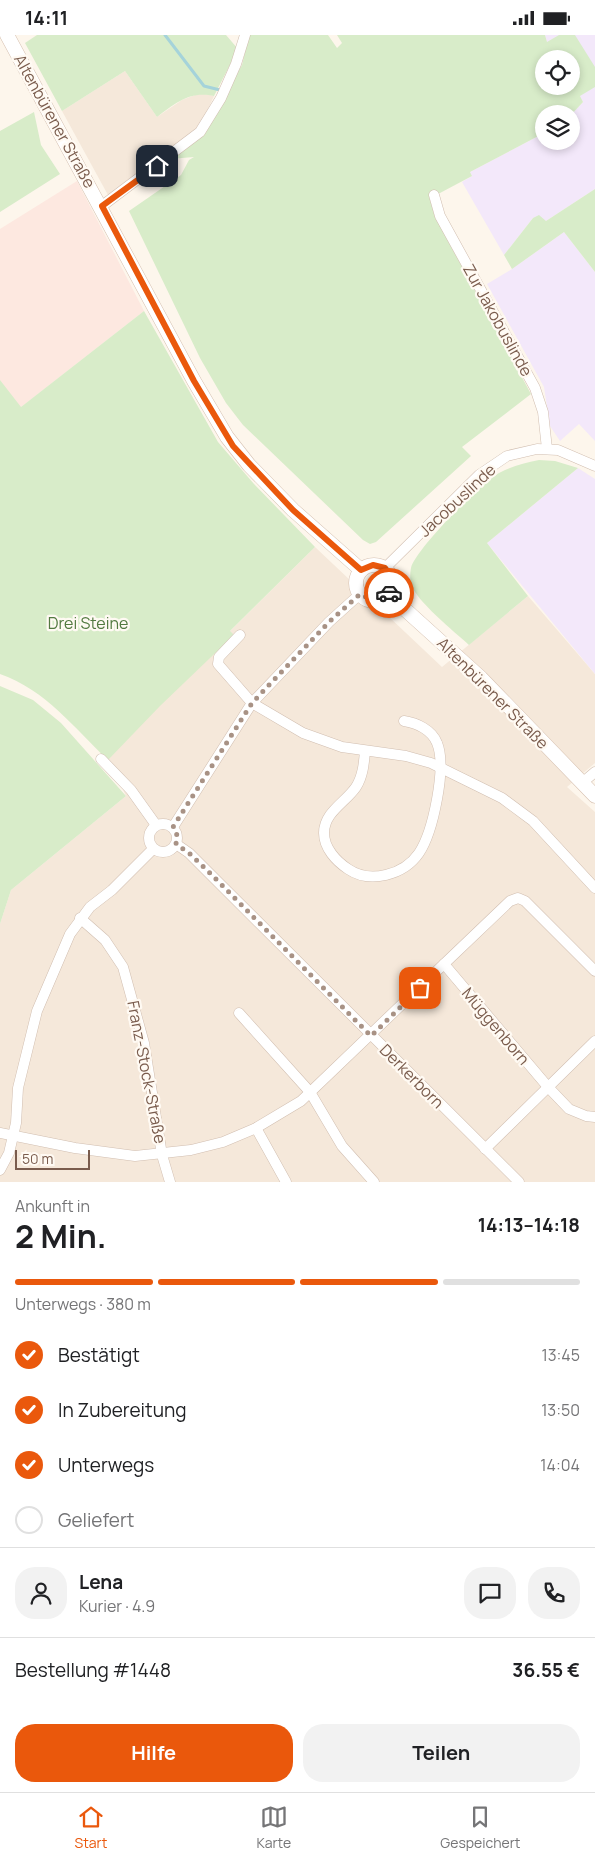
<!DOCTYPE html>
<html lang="de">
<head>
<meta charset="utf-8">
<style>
  :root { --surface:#fff; --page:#f2f2f2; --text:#202124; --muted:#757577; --line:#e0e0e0; --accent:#ea580c }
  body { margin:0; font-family:Manrope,sans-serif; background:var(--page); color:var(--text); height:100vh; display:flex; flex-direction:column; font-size:19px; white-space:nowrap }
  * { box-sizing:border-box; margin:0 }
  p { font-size:16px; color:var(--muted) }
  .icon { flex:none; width:28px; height:28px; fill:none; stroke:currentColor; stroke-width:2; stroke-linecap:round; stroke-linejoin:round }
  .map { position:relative; height:1147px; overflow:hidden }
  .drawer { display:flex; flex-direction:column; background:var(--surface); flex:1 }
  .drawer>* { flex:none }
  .buttons { position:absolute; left:535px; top:15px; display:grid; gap:10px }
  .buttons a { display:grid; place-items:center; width:45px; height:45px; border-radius:50%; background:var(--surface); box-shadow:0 2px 8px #0003; font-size:25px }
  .scale { position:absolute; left:15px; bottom:12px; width:75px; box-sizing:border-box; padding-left:5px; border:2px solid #7a5c4d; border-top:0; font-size:14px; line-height:18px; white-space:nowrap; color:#7a5c4d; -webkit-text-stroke:4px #fffaf3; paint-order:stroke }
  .pin { position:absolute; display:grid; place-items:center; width:42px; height:42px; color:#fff; margin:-21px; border-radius:10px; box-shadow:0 2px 8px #0006 }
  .courier { position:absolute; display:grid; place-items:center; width:50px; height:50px; margin:-25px; border:4px solid #ea580c; border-radius:50%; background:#fff; color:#222; box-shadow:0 1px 6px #0007 }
  .head em { font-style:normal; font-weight:700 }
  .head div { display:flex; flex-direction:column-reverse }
  .head { display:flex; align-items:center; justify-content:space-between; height:85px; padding:0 15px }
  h1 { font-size:32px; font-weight:700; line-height:38px }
  .bar { display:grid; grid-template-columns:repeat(4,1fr); gap:8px 5px; align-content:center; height:60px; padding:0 15px }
  .bar i { height:6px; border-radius:4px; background:var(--line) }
  .bar .on { background:var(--accent) }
  .bar p { grid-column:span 4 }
  .line { display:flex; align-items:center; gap:12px; padding:0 15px; border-top:1px solid var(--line) }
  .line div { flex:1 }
  .round { display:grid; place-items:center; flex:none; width:52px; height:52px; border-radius:20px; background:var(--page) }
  ol { padding:0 15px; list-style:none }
  li { display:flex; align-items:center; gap:15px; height:55px }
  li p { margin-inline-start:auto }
  li .icon { padding:5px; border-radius:50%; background:var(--accent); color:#fff; stroke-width:4 }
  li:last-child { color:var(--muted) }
  li i { width:28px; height:28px; border:2px solid var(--line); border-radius:50% }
  .button { display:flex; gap:10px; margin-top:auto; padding:10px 15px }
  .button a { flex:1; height:58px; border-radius:20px; background:var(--accent); color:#fff; font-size:20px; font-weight:700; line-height:58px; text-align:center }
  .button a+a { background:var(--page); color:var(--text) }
  .status { display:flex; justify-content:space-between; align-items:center; height:35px; padding:0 25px; background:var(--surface); direction:ltr }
  .status svg { height:14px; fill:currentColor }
  .tab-bar { display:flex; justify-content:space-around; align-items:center; height:70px; border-top:1px solid var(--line); background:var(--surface); font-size:14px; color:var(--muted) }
  .tab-bar a { display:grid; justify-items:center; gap:2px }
  .tab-bar .on { color:var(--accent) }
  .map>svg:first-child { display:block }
  .residential { fill:#f5e8da }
  .commercial { fill:#fde8e0 }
  .education { fill:#f3e8fa }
  .green { fill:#d8ecc9; fill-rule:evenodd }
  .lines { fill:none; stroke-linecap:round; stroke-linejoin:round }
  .stream { stroke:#a5d3da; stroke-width:3 }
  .street-casing { stroke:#d1beb0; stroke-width:11 }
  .secondary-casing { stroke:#d6c0b0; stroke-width:15 }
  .street { stroke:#fff; stroke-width:10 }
  .secondary { stroke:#fff; stroke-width:14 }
  .done { stroke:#a89285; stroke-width:5; stroke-dasharray:0 9 }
  .route { stroke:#ea580c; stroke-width:6 }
  .labels { text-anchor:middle; stroke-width:4.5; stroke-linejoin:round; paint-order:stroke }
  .street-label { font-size:16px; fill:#7a5c4d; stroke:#fffaf3 }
  .park-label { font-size:16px; fill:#537a41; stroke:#fffaf3 }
</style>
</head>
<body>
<div class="status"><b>14:11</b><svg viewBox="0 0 49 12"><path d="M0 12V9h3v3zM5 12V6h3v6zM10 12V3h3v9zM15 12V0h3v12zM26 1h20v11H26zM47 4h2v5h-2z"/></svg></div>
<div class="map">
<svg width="595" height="1147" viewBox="0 0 595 1147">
  <rect width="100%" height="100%" fill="#fdf6ec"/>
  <g class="residential">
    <polygon points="125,36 157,82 182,65 200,58 214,61 199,93 181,111 108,160 62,76"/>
    <polygon points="315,512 442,632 528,561 595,639 595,728 567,752 595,777 595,1147 0,1147 0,889 11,855 126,761 106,719"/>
  </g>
  <polygon class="commercial" points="77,146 144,276 20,373 0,348 0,194"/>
  <g class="education">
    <polygon points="545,0 595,0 595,154 546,186 533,183 504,220 462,147 472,141 470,137 544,98 544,106 571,106 571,80 583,67 571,47 571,24 547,7"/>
    <polygon points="564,197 595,237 595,406 579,389 560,406 550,391 544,352 487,249 512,234"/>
    <polygon points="578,433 595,444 595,639 487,508"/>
  </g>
  <g class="green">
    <path d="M37 0H226L238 14 214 61C189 56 176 68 157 82L125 36 62 76 25 8Z"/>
    <path d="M249 0H328L337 13 342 8 337 0H545L547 7 559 0H575L595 32V52L580 61 583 67 571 80 544 79V98L470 137 472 141 440 158 429 161 435 182 531 359 462 412 471 421 376 507 370 509 363 505 243 390 226 368 200 323 129 176 181 140 189 125 194 122 170 124 200 102 242 30ZM544 24H571V51H544Z"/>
    <polygon points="34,77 41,110 60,139 0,177 0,96"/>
    <polygon points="595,154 595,237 564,197 512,234 504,220 533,183 539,180 546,186"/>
    <path d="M144 276 218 407 254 449 315 512 230 596 234 600 160 671 108 725C74 693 46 655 0 639V345L21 372Z"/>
    <path d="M539 425 555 426 578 433 487 508 528 561 469 610C455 597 416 566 411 549 410 545 410 537 411 533 415 515 481 448 499 438 512 431 524 428 539 425Z"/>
    <polygon points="0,651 33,665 61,688 126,761 11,855 0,889"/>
  </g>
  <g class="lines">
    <polyline class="stream" points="165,0 204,51 220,55"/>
    <defs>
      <g id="street">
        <polyline points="434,160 440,181 535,353 543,377 547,414"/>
        <polyline points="102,171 200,97 221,63 236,29 245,0"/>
        <polyline points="385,533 479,440 507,421 537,414 558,415 595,431"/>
        <polyline points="240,600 219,622 218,629 252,668 303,698 342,712 406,721 431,728 502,763 533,786 595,853"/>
        <path d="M365 716C364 728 363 741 356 752 346 767 324 777 324 798 324 813 336 826 348 834 370 849 404 840 419 818 433 797 447 732 437 708 432 695 417 688 404 686"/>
        <polyline points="101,724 131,755 156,790"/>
        <polyline points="582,748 595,737"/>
        <circle cx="163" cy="803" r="14"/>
        <polyline points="173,792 252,668 329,587 360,559"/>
        <polyline points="176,809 189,818 217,846 519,1147"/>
        <polyline points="80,883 105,905 123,932 144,1008 162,1120 170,1147"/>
        <polyline points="595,936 525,866 518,863 510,866 444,929 548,1052 569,1074 586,1081 595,1082"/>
        <polyline points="239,978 310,1057 342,1111 374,1147"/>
        <polyline points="256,1093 286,1147"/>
        <polyline points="0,1098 75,1113 135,1121 191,1115 223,1107 256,1093 301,1066 444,929"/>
        <polyline points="485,1114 595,1006"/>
        <polyline points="0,1135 9,1118 16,1088 18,1053 37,976 70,899 90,872 112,855 153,814"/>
      </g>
      <g id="secondary">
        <polyline points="7,0 194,346 227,402 249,430 293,475 361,535"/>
        <circle cx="374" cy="548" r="18"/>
        <polyline points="388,559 481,643 595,761"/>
      </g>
    </defs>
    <use href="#street" class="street-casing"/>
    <use href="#secondary" class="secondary-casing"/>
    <use href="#street" class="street"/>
    <use href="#secondary" class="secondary"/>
  </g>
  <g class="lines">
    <polyline class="done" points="389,558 384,563 374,566 360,559 329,587 252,668 173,792 177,800 176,809 189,818 208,836 371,1001 420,953"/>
    <polyline class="route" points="157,131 102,171 194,346 233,411 293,475 361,535 373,530 385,533 392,543 389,558"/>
  </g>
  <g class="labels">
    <g class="street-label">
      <text transform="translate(55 86) rotate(61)" y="6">Altenbürener Straße</text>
      <text transform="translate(498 285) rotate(61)" y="6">Zur Jakobuslinde</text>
      <text transform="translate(457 465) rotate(-43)" y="6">Jacobuslinde</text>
      <text transform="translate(493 658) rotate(45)" y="6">Altenbürener Straße</text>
      <text transform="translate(496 991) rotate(50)" y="6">Müggenborn</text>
      <text transform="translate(147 1037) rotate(79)" y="6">Franz-Stock-Straße</text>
      <text transform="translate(412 1041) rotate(45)" y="6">Derkerborn</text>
    </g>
    <g class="park-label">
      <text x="88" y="594">Drei Steine</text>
    </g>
  </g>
</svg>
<div class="buttons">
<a><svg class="icon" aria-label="locate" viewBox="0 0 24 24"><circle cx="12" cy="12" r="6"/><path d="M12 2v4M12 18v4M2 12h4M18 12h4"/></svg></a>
<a><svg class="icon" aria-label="layers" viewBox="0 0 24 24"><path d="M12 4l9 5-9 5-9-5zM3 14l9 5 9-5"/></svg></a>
</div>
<div class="scale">50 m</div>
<div class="pin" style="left:420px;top:953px;background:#ea580c"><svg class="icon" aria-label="bag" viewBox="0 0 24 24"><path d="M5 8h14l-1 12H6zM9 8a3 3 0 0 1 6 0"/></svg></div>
<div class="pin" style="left:157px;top:131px;background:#1f2937"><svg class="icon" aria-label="home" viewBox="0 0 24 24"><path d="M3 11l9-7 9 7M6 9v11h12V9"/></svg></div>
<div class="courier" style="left:389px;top:558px"><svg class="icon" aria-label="car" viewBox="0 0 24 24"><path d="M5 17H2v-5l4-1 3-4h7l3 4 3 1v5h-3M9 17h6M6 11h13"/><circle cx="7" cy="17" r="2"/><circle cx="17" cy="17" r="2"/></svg></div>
</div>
<section class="drawer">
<div class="head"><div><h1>2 Min.</h1><p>Ankunft in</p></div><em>14:13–14:18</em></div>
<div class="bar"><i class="on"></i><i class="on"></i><i class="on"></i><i></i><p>Unterwegs · 380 m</p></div>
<ol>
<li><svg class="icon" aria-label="check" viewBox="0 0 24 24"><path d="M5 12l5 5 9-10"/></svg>Bestätigt<p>13:45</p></li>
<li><svg class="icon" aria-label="check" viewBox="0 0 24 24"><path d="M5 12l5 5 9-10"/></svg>In Zubereitung<p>13:50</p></li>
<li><svg class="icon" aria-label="check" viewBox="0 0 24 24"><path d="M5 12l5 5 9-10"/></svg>Unterwegs<p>14:04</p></li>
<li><i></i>Geliefert</li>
</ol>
<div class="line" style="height:90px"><a class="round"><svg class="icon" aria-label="person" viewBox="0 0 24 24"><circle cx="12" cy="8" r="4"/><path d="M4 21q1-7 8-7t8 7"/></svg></a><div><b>Lena</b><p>Kurier · 4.9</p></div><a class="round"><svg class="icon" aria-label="chat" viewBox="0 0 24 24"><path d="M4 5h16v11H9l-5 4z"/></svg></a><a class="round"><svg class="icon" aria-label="phone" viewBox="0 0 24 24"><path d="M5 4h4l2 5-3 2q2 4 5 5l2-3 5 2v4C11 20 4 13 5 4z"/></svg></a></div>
<div class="line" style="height:65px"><div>Bestellung #1448</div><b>36.55 €</b></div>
<div class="button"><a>Hilfe</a><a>Teilen</a></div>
</section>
<nav class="tab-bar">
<a class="on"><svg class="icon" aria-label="home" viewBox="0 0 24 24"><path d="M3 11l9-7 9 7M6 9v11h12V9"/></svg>Start</a>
<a><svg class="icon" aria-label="map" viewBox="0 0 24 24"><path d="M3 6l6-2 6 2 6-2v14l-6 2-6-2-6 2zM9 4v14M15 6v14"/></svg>Karte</a>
<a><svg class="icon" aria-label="saved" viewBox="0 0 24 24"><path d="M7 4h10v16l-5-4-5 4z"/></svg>Gespeichert</a>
</nav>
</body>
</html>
